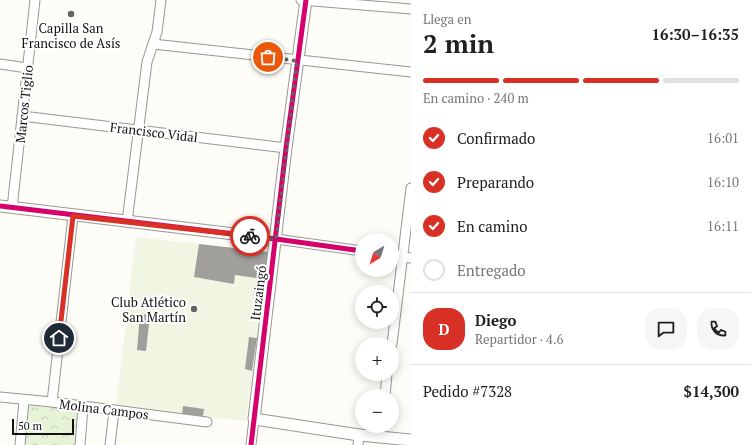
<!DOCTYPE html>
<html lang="es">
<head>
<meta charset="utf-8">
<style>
  :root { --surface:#fff; --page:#f6f6f6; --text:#202124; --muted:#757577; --line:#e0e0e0; --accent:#d93025 }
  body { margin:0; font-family:"PT Serif",serif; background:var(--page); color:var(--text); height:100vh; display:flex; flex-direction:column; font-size:15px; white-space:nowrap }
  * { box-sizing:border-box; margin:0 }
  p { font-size:13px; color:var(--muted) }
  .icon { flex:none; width:22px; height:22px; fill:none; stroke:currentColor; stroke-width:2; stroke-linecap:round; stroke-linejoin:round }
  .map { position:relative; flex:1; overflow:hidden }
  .side { display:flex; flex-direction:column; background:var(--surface); width:340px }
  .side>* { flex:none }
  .needle { width:26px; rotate:218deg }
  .tools { position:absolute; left:355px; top:233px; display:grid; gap:8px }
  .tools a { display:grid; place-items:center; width:44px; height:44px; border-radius:50%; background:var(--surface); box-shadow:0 2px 10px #0003; font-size:20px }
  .scale { position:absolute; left:12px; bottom:10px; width:62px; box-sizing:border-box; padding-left:4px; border:2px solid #111; border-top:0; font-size:11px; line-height:14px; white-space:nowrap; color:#111; -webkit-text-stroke:3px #fff; paint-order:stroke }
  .pin { position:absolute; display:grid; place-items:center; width:34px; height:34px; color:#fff; margin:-17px; border:2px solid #fff; border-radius:50%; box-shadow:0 1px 4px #0007 }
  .courier { position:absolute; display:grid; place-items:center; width:40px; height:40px; margin:-20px; border:3px solid #d93025; border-radius:50%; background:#fff; color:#222; box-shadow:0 1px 5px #0007 }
  .summary em { font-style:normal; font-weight:600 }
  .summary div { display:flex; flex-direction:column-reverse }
  .summary { display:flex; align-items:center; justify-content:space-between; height:68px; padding:0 12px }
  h1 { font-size:26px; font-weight:600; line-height:30px }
  .bar { display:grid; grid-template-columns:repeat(4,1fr); gap:6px 4px; align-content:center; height:48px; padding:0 12px }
  .bar i { height:5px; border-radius:3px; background:var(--line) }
  .bar .on { background:var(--accent) }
  .bar p { grid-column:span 4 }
  .line { display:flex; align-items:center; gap:10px; padding:0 12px; border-top:1px solid var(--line) }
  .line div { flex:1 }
  .round { display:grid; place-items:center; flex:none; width:42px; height:42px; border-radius:16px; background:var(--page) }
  ol { padding:0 12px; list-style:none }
  li { display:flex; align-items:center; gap:12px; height:44px }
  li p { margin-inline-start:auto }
  li .icon { padding:4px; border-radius:50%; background:var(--accent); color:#fff; stroke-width:4 }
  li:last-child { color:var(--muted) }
  li i { width:22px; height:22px; border:2px solid var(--line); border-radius:50% }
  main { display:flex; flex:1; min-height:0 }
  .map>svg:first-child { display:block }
  .park { fill:url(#park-crowns) }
  .pitch { fill:#f0f6e1 }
  .building { fill:#a19f9c }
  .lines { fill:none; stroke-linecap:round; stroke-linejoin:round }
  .minor-casing { stroke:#979795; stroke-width:11 }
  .tertiary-casing { stroke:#979795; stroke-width:13 }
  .minor { stroke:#fffffe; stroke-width:9 }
  .tertiary { stroke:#fffffe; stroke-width:11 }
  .cycleway-casing { stroke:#fff; stroke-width:8 }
  .cycleway { stroke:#d6006c; stroke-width:5 }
  .done { stroke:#646362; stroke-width:4; stroke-dasharray:0 7.2 }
  .route { stroke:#d93025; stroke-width:5 }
  .poi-dot { fill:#646362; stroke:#fff; stroke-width:1.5 }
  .labels { text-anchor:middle; stroke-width:4; stroke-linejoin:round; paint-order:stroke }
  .poi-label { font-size:13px; fill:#111; stroke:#fff }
  .street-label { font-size:13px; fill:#111; stroke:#fff }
</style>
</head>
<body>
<main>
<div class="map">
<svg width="411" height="445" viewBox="0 0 411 445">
  <defs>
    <pattern id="park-crowns" width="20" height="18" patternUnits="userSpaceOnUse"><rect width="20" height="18" fill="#e7f3d7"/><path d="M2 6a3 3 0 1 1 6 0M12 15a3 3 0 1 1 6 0" fill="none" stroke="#c5cfb8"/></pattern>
  </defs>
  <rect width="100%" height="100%" fill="#fdfcf7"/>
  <polygon class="park" points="29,403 79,409 75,445 25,445"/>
  <polygon class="pitch" points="136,237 268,252 246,421 116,407"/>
  <g class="building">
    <polygon points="199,244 268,252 264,279 235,275 234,284 194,277"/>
    <polygon points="140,314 150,315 146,351 137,350"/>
    <polygon points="249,337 257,338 252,371 245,369"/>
    <polygon points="183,406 204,409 203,416 182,414"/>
  </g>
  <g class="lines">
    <defs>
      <g id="minor">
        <polyline points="301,0 411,9"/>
        <polyline points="153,44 411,72"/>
        <polyline points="0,64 27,68"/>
        <polyline points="22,116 286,148"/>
        <polyline points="12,208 35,0"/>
        <polyline points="127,222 147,62 157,32 161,0"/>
        <polyline points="276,239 362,251"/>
        <polyline points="392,255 411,258"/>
        <polyline points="392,344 411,188"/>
        <polyline points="385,396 387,374"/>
        <polyline points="0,397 52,402 207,422"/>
        <polyline points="52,402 73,216"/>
        <polyline points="379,436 381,426"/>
        <polyline points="20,445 24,400"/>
        <polyline points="80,445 83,407"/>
        <polyline points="110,445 114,411"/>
        <polyline points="251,445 254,419"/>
        <polyline points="358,445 359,435"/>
      </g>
      <g id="tertiary">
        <polyline points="306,0 286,148 254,419 359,435 411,440"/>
        <polyline points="0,206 276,239"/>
      </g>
    </defs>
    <use href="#minor" class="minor-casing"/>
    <use href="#tertiary" class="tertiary-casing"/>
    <use href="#minor" class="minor"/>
    <use href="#tertiary" class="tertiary"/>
    <defs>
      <g id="cycleway">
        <polyline points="0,206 276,239 362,251"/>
        <polyline points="251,445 286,148 306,0"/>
      </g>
    </defs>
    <use href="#cycleway" class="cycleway-casing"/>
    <use href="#cycleway" class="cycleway"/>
  </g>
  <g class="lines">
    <polyline class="done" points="250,236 276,239 297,61 268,57"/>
    <polyline class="route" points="59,338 73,216 250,236"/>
  </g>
  <g class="poi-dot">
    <circle cx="71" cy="14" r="4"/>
    <circle cx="194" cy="309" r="4"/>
  </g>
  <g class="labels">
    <g class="poi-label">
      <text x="71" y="33">Capilla San<tspan x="71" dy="15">Francisco de Asís</tspan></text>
      <text x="186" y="307" text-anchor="end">Club Atlético<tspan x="186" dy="15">San Martín</tspan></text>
    </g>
    <g class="street-label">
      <text transform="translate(24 104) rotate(-84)" y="5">Marcos Tiglio</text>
      <text transform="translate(154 132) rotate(7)" y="5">Francisco Vidal</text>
      <text transform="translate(258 293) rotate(-83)" y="5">Ituzaingó</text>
      <text transform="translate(104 409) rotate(7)" y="5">Molina Campos</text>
    </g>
  </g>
</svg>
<div class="tools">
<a><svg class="needle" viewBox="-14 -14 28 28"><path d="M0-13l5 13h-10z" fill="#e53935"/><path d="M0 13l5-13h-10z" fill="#757577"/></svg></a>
<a><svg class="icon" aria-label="locate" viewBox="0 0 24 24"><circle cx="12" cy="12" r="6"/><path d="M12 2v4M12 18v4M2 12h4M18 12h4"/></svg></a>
<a>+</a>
<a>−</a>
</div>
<div class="scale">50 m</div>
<div class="pin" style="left:268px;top:57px;background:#ea580c"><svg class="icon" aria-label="bag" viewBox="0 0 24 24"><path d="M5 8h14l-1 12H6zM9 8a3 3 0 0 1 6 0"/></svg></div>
<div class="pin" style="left:59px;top:338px;background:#1f2937"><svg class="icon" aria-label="home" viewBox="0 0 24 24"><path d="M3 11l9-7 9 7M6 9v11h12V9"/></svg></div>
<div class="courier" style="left:250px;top:236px"><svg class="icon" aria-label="bike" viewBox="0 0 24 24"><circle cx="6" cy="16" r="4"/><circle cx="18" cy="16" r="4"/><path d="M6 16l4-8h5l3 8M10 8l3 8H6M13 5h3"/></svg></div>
</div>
<section class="side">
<div class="summary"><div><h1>2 min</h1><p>Llega en</p></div><em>16:30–16:35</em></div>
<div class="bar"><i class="on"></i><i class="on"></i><i class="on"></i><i></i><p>En camino · 240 m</p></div>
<ol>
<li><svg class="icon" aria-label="check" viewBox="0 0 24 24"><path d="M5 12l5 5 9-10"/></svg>Confirmado<p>16:01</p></li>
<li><svg class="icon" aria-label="check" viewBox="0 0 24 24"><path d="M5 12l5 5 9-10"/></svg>Preparando<p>16:10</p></li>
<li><svg class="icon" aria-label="check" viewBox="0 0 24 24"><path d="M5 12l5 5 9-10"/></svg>En camino<p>16:11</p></li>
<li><i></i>Entregado</li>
</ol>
<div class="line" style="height:72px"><b class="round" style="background:var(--accent);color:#fff">D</b><div><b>Diego</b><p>Repartidor · 4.6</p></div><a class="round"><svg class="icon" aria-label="chat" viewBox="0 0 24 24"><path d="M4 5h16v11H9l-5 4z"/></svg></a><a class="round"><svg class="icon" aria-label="phone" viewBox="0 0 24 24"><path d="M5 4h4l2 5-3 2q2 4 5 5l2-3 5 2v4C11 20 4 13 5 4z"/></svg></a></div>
<div class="line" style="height:52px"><div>Pedido #7328</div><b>$14,300</b></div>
</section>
</main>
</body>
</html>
